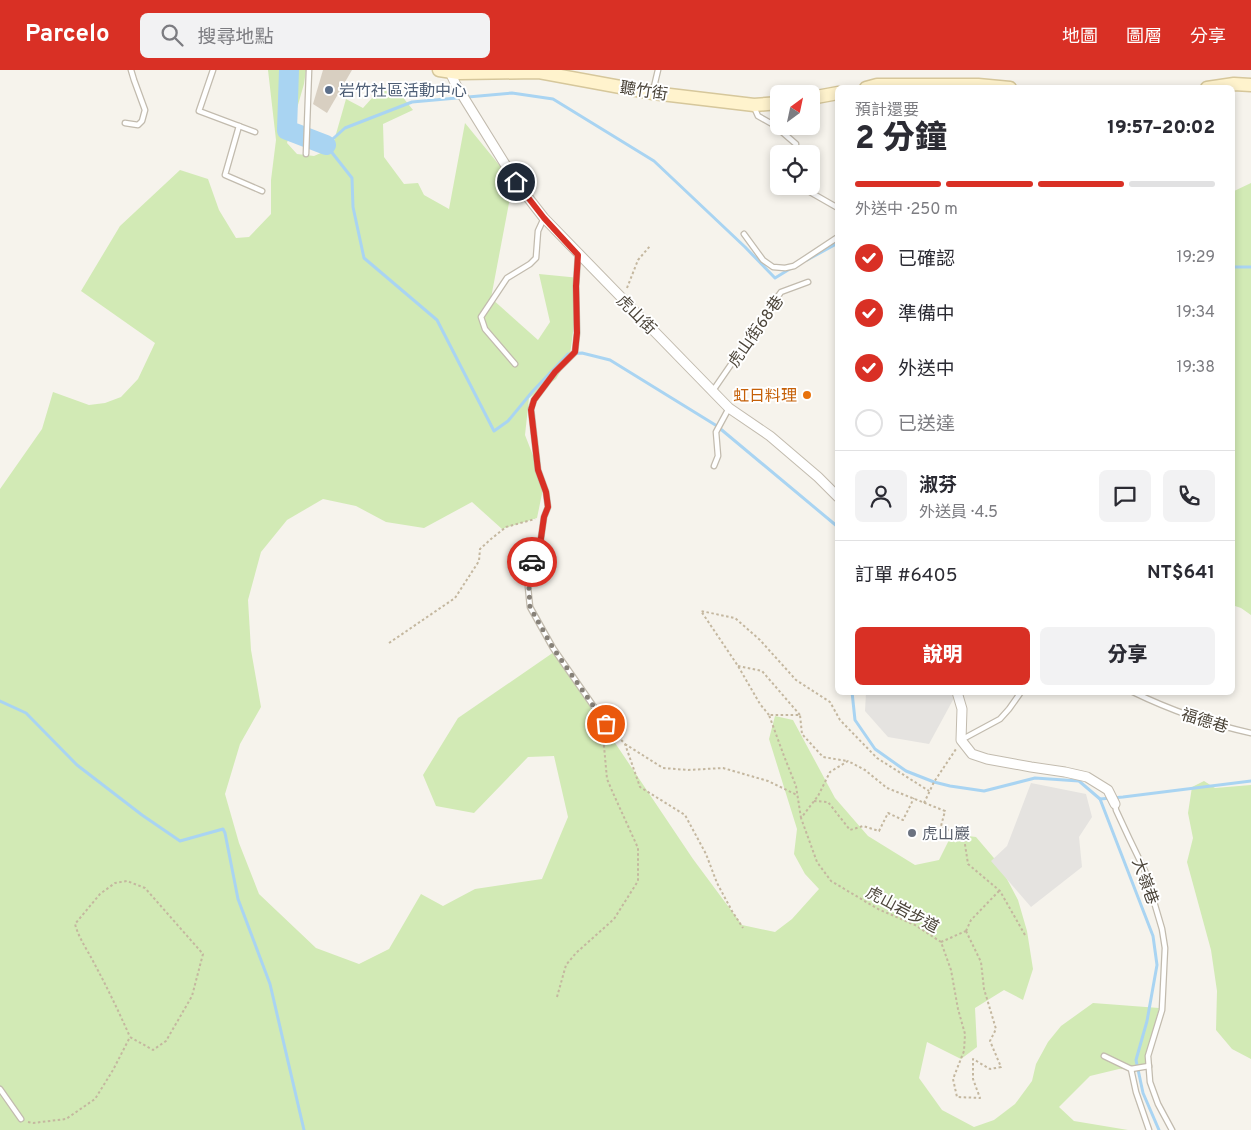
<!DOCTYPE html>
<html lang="zh-TW">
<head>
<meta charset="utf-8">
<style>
  :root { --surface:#fff; --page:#f2f2f3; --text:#2b2b33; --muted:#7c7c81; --line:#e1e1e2; --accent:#d93025 }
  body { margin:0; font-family:Overpass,"Noto Sans TC",sans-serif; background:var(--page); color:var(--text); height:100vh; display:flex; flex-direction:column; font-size:19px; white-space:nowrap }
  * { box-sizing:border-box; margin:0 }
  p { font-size:16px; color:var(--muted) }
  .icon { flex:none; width:28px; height:28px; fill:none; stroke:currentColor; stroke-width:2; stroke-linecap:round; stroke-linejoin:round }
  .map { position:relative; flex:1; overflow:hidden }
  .drawer { position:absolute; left:835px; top:15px; width:400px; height:610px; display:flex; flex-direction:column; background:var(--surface); border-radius:8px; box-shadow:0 2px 8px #0003 }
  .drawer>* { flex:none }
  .needle { width:32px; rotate:33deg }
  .buttons { position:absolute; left:770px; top:15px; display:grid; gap:10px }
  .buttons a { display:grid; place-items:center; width:50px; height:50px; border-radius:8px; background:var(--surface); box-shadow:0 2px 8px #0003; font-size:25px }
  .pin { position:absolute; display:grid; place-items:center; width:42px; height:42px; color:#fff; margin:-21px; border:2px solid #fff; border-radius:50%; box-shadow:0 1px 5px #0007 }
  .courier { position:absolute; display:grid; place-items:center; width:50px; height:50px; margin:-25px; border:4px solid #d93025; border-radius:50%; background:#fff; color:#222; box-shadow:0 1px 6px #0007 }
  .headline em { font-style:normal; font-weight:800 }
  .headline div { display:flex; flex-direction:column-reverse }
  .headline { display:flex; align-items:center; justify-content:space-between; height:85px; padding:0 20px }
  h1 { font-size:32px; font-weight:800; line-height:38px }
  .bar { display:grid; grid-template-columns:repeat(4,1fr); gap:8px 5px; align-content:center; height:60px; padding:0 20px }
  .bar i { height:6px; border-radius:4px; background:var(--line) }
  .bar .current { background:var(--accent) }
  .bar p { grid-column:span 4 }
  .line { display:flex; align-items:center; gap:12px; padding:0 20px; border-top:1px solid var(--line) }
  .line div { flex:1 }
  .round { display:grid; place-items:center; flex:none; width:52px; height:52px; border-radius:8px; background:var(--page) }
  ol { padding:0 20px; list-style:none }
  li { display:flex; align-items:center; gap:15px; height:55px }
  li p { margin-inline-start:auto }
  li .icon { padding:5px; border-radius:50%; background:var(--accent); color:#fff; stroke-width:4 }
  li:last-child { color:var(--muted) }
  li i { width:28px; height:28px; border:2px solid var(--line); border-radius:50% }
  .action { display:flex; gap:10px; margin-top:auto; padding:10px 20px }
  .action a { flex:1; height:58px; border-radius:8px; background:var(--accent); color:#fff; font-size:20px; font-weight:800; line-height:58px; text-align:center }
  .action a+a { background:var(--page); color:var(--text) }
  header { display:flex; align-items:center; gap:30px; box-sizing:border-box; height:70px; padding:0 25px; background:var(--accent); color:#fff }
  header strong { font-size:24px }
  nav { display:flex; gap:28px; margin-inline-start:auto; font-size:18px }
  .search { width:350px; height:45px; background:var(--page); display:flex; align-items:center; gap:12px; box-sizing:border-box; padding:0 18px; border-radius:8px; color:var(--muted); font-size:19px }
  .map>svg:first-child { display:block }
  .green { fill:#d2eab5 }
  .parking { fill:#e5e3e0 }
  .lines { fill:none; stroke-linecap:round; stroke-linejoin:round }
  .stream { stroke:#a9d4f2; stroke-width:3 }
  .river { stroke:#a9d4f2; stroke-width:20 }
  .building { fill:#d8cfc1 }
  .lane-casing { stroke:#c2bbae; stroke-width:7 }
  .street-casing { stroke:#c2bbae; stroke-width:11 }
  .secondary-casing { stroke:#d6c79b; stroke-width:15 }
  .path { stroke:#c4b79f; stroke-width:2; stroke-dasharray:2.5 2.5; stroke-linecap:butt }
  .lane { stroke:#fff; stroke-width:4.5 }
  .street { stroke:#fff; stroke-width:9 }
  .secondary { stroke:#fff3cd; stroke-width:12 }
  .done { stroke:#878178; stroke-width:5; stroke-dasharray:0 9 }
  .route { stroke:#d93025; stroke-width:6 }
  .service-dot { fill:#5c6f8a; stroke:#fff; stroke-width:2 }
  .food-dot { fill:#e8710a; stroke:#fff; stroke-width:2 }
  .worship-dot { fill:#6b7280; stroke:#fff; stroke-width:2 }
  .labels { text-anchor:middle; stroke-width:4; stroke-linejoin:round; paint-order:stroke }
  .service-label { font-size:16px; fill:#4e5e75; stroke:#fff; text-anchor:start }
  .street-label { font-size:16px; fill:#4b4439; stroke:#fff }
  .food-label { font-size:16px; fill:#c56008; stroke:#fff; text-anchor:end }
  .worship-label { font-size:16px; fill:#5b616d; stroke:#fff; text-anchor:start }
</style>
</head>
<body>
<header>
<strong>Parcelo</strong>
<div class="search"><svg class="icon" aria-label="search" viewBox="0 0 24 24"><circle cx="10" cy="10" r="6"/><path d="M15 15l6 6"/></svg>搜尋地點</div>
<nav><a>地圖</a><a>圖層</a><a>分享</a></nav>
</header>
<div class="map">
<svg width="1251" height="1060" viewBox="0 0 1251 1060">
  <rect width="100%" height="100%" fill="#f6f3ec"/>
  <g class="green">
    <polygon points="268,0 306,0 304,14 287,73 297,84 314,86 332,78 346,29 363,38 381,18 401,25 413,40 383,54 384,87 404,114 418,113 424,125 449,139 465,53 513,112 491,228 538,270 550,252 539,204 580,208 570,285 556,309 529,328 525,365 544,414 537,448 502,459 472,432 424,458 386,452 356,436 323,429 287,450 261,482 248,530 251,580 261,637 240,674 225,724 239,773 259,824 316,878 359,894 389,879 421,824 443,836 475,819 542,809 568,747 554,686 528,687 474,743 436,736 423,705 458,648 554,582 693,789 742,855 775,862 792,849 819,819 805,804 794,784 797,759 769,669 775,646 793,650 835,728 868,766 915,795 939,790 952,764 976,767 999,794 1018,830 1027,861 1033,899 1023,930 1004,920 975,938 977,977 961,989 927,972 919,1008 942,1040 974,1057 994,1050 1015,1034 1032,1011 1036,994 1048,972 1061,956 1093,933 1159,938 1144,1000 1119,999 1090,1006 1059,1037 1074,1051 1128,1060 0,1060 0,419 42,359 53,322 89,335 105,333 121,327 138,309 155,273 81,221 120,156 180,100 208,109 219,140 236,168 249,167 271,144 271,110 276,70"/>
    <polygon points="1251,113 1251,545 1241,538 1232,535 1232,122"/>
    <polygon points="1204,711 1215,718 1251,715 1251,989 1232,979 1216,960 1217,921 1211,880 1187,792 1193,768 1188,743 1192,717"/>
  </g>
  <g class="parking">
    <polygon points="866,623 952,623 954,628 929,674 888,667 865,641"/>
    <polygon points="1031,713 1086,724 1092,747 1079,767 1082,797 1031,837 991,791 1007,776"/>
  </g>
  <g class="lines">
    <g class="stream">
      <polyline points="807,190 838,173"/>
      <polyline points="793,197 775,208 745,177 654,91 553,29 512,23 412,32 345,58 326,75 352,108 353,137 364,188 437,250 494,361 508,351 532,322 568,284 582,283 610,290 717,356 838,457"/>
      <polyline points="1232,197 1251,197"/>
      <polyline points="852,622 855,650 875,679 906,701 934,712 950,716 984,721 1035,708 1079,711 1100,729 1123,727 1251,711"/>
      <polyline points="0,631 26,643 77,695 142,745 180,771 223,759 225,763 238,829 270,914 304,1060"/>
      <polyline points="1100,729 1153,866 1157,895 1147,951 1136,990 1143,1023 1159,1060"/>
    </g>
    <polyline class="river" points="289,0 287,60 326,75"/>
  </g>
  <polygon class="building" points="323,0 352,0 327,43 313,34"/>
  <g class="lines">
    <defs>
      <g id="lane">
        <polyline points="213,0 199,41 255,62"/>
        <polyline points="653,21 658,0"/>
        <polyline points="754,37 758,46 774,55 796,74 795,84"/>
        <polyline points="125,53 138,55 142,51 145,40 134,10 131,0"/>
        <polyline points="239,56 225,105 262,121"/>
        <polyline points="306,84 309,0"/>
        <polyline points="805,116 810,122 838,138"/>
        <polyline points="744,164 763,190 773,197 785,198 794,196 838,167"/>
        <polyline points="578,185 576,216 577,263 575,282 555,302 534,330 531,339 538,400 546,422 548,437 544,447 540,475 528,502 528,517 530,537 553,578 606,654"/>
        <polyline points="515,294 485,259 481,247 507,208 530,194 536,188 538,161 544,148"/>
        <polyline points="712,322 781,222 808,212"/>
        <polyline points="714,396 718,386 716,362 729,338"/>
        <path d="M1133 622C1170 640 1210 654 1251 663"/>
        <polyline points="961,670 1000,649 1009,639 1021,622"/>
        <polyline points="1115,734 1116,740 1129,768 1145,801 1162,859 1165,878 1162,940 1148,986 1150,1012 1158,1034 1172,1060"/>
        <polyline points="1104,986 1131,999 1136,1022 1149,1060"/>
        <polyline points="1131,999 1149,996"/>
        <polyline points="0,1019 21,1049"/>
      </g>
      <g id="street">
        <polyline points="450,2 456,15 516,112 544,148 729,338 770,366 818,407 838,427"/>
        <polyline points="957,622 962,639 961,670 972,684 987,689 1031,697 1065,702 1087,707 1108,720 1115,734"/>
      </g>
      <g id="secondary">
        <polyline points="439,0 459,3 539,2 653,23 754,35 779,33"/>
        <polyline points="866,18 877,15 978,15 1010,18"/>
        <polyline points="1207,18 1234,14 1251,15"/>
        <polyline points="811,28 838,23"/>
      </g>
    </defs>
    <use href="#lane" class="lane-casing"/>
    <use href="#street" class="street-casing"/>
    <use href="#secondary" class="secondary-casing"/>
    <g class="path">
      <polyline points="627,218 638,190 650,176"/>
      <polyline points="389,573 455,528 479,491 480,479 491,469 506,457 535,449"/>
      <polyline points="738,596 762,601 800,645"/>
      <polyline points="769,645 760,634 738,596 701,541 735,548 760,570 796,610 830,632 840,650 877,688 929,721"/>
      <polyline points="611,659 625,674 640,717 685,745 706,784 717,813 732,841 743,858"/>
      <polyline points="625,674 663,698 688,700 723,698 768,711 797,725"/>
      <polyline points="814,731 828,732 850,760 863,756 879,761 888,743 903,750 914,728"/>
      <polyline points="924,733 934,712 956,679"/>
      <polyline points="801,748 796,716 784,686 769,645 800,645 802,664 823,687 847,691"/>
      <polyline points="966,861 981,892 984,919 996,959 990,971 1001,997 990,999 973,989 973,1009 980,1028 957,1027 953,1009 964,981 965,964 958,939 951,900 941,872 915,855 878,839 831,811 817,792 801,748 818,726 830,702 848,691 865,700 887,718 945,741 941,756 964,768 968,794 1000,821 1025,865"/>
      <polyline points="966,861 971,850 999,821"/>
      <polyline points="941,872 966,861"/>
      <polyline points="557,927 566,895 576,883 614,849 638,811 638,778 613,723 607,709 604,676 605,661"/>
      <path d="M28 1052 33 1053 66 1049 95 1029 113 1000 130 967 153 980 166 971 192 926 203 884 145 818 127 811 115 813 100 824 75 854C79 869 87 879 94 893 107 917 119 942 130 967"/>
    </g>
    <use href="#lane" class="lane"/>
    <use href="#street" class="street"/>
    <use href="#secondary" class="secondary"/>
  </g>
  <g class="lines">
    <polyline class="done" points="532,492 528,502 530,537 553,578 606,654"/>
    <polyline class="route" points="516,112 544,148 578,185 576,216 577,263 575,282 555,302 534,330 531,340 538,400 546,422 548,437 544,447 540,475 532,492"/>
  </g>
  <circle class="service-dot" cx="329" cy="20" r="5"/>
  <circle class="food-dot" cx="807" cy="325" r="5"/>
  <circle class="worship-dot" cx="912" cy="763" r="5"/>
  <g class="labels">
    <g class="service-label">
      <text x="339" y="26">岩竹社區活動中心</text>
    </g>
    <g class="street-label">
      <text transform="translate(644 20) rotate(9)" y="6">聽竹街</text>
      <text transform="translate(637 244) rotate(45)" y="6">虎山街</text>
      <text transform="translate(755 261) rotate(-55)" y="6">虎山街68巷</text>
      <text transform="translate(1205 650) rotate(17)" y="6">福德巷</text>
      <text transform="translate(1146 811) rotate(70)" y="6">大嶺巷</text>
      <text transform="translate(903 839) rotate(28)" y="6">虎山岩步道</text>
    </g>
    <g class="food-label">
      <text x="797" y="331">虹日料理</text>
    </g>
    <g class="worship-label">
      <text x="922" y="769">虎山巖</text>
    </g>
  </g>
</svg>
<div class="buttons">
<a><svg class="needle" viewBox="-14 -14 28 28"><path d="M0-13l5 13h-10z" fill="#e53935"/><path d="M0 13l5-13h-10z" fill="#7c7c81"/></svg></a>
<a><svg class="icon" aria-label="locate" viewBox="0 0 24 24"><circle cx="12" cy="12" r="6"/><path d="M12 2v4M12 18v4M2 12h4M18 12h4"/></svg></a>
</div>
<div class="pin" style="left:606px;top:654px;background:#ea580c"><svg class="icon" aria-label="bag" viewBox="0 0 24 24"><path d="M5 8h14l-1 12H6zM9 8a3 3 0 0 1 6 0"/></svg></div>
<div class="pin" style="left:516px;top:112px;background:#1f2937"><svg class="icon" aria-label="home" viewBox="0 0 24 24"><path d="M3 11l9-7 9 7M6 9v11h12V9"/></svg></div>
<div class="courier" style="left:532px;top:492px"><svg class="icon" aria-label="car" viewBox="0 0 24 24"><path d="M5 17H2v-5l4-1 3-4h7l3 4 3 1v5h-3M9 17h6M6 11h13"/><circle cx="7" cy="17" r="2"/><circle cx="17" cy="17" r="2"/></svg></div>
<section class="drawer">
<div class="headline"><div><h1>2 分鐘</h1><p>預計還要</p></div><em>19:57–20:02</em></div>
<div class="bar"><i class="current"></i><i class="current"></i><i class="current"></i><i></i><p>外送中 · 250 m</p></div>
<ol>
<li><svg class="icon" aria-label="check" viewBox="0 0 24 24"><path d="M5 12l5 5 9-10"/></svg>已確認<p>19:29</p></li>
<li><svg class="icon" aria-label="check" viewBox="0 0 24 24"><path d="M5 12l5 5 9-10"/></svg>準備中<p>19:34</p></li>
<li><svg class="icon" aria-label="check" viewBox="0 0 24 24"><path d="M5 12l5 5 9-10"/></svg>外送中<p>19:38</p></li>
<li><i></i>已送達</li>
</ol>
<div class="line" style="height:90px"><a class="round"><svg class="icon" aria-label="person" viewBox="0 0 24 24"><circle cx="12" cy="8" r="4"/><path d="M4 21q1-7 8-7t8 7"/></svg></a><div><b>淑芬</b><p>外送員 · 4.5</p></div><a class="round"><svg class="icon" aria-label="chat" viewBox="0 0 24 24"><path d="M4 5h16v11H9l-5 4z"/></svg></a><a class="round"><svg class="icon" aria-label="phone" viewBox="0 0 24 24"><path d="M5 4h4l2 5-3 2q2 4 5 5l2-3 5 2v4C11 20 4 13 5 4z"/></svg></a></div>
<div class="line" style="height:65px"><div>訂單 #6405</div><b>NT$641</b></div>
<div class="action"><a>說明</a><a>分享</a></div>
</section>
</div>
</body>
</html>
